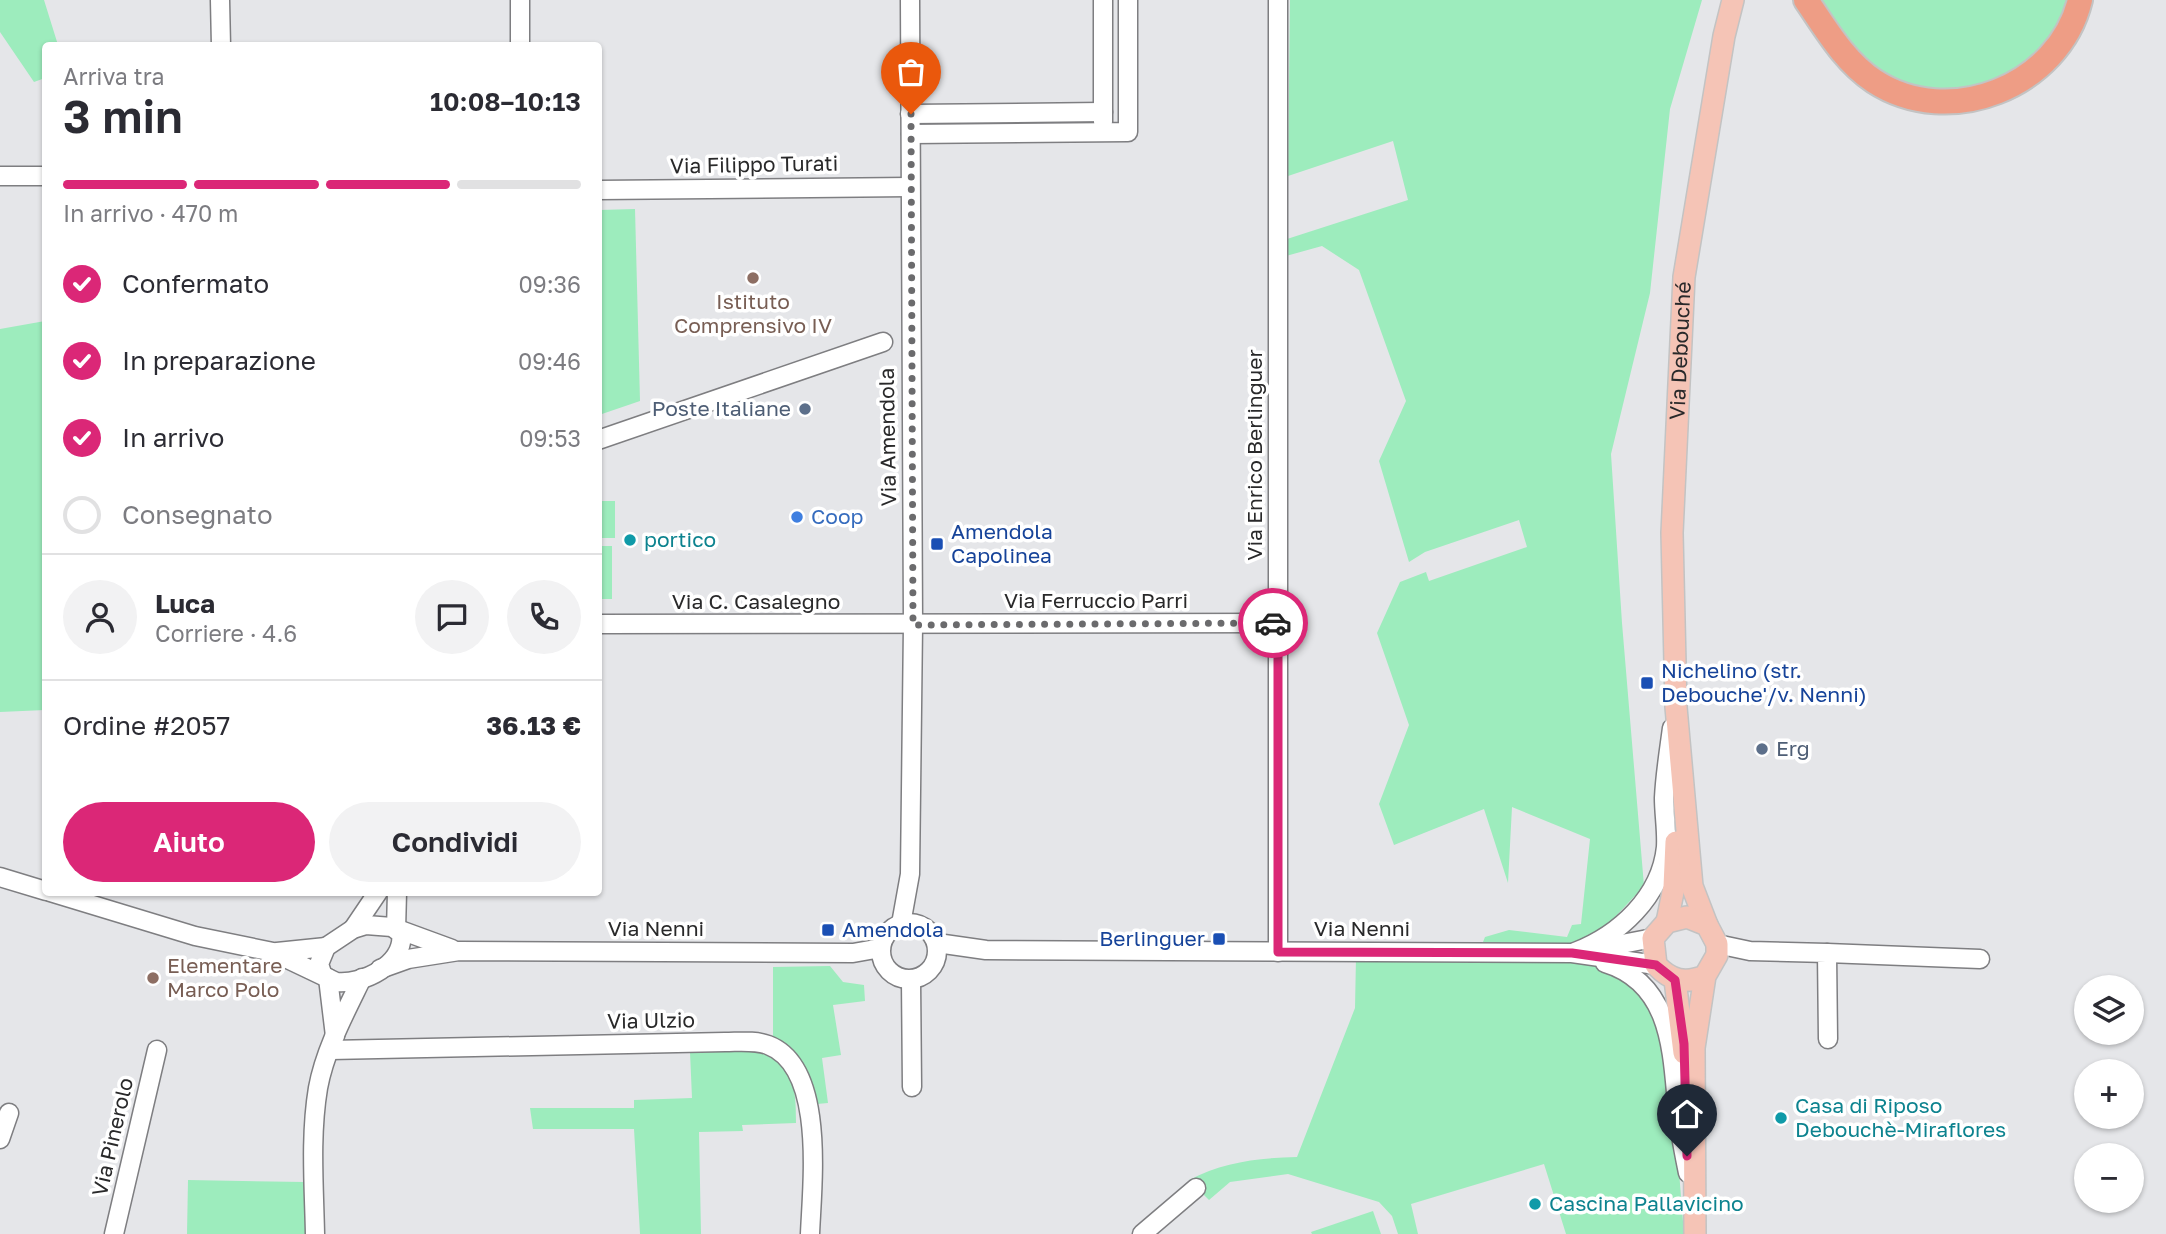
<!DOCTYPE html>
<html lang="it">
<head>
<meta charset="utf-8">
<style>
  :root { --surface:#fff; --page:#f2f2f3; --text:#2b2b33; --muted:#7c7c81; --line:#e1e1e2; --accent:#db2777 }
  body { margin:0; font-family:"Golos Text",sans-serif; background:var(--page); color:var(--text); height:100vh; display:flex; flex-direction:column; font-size:26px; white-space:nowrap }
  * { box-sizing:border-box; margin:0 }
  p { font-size:23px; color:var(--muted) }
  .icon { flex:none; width:38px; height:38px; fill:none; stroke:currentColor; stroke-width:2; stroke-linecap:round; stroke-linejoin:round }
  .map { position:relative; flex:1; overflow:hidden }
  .details { position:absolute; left:42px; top:42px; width:560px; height:854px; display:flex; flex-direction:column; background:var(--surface); border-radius:7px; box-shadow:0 2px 5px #0004 }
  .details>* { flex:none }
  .tools { position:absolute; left:2074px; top:975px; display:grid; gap:14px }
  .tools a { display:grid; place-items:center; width:70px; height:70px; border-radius:50%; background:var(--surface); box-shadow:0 2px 5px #0004; font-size:35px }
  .pin { position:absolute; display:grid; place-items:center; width:60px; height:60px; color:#fff; margin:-72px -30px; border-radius:50% 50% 50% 0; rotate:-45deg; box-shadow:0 0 7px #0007 }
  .pin .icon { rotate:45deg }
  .courier { position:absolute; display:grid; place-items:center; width:70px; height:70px; margin:-35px; border:5px solid #db2777; border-radius:50%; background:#fff; color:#222; box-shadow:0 2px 9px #0007 }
  .overview em { font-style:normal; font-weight:600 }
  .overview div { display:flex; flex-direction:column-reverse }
  .overview { display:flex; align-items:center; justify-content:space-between; height:119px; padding:0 21px }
  h1 { font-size:46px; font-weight:600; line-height:52px }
  .bar { display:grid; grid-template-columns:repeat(4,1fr); gap:10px 7px; align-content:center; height:84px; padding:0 21px }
  .bar i { height:9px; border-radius:5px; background:var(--line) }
  .bar .selected { background:var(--accent) }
  .bar p { grid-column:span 4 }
  .line { display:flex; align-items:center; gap:18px; padding:0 21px; border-top:2px solid var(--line) }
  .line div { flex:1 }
  .round { display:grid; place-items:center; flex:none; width:74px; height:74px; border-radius:37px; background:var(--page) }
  ol { padding:0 21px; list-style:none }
  li { display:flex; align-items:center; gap:21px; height:77px }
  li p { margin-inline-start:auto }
  li .icon { padding:7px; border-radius:50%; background:var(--accent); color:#fff; stroke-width:4 }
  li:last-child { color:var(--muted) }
  li i { width:38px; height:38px; border:4px solid var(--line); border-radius:50% }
  .primary-button { display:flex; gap:14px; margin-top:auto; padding:14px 21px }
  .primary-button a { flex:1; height:80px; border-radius:42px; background:var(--accent); color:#fff; font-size:28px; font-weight:600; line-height:80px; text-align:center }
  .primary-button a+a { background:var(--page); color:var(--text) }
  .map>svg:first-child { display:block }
  .green { fill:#9decbd }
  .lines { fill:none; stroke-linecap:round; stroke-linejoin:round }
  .minor-casing { stroke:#7e7e81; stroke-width:21 }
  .major-casing { stroke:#c3c3c3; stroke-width:24 }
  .highway-casing { stroke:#c3c3c3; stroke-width:28 }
  .minor { stroke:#fff; stroke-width:18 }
  .major { stroke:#f5c4b6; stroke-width:21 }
  .highway { stroke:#ee9d85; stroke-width:24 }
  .done { stroke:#6b6b6d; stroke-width:7; stroke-dasharray:0 12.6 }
  .route { stroke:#db2777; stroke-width:9 }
  .education-dot { fill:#8d6e63; stroke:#fff; stroke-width:2.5 }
  .service-dot { fill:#5c6f8a; stroke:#fff; stroke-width:2.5 }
  .shop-dot { fill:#3f7fe0; stroke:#fff; stroke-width:2.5 }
  .culture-dot { fill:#0f9aa8; stroke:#fff; stroke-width:2.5 }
  .transit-dot { fill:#1a4fb4; stroke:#fff; stroke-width:2.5 }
  .labels { text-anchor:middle; stroke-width:7; stroke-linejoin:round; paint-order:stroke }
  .street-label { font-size:21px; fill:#29292a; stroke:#fff }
  .education-label { font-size:21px; fill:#785e54; stroke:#fff }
  .service-label { font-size:21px; fill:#4e5e75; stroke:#fff; text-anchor:end }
  .shop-label { font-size:21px; fill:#366cbe; stroke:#fff; text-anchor:start }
  .transit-label { font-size:21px; fill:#164399; stroke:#fff; text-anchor:start }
  .culture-label { font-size:21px; fill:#0d838f; stroke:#fff; text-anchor:start }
</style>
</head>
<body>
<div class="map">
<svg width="2166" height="1234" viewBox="0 0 2166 1234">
  <rect width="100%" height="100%" fill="#e5e6e9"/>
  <g class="green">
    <polygon points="0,0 44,0 58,45 46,46 45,78 34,82 0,32"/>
    <polygon points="1290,0 1702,0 1670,109 1650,293 1611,454 1622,623 1644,886 1602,931 1567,948 1483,942 1485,937 1509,930 1567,937 1572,925 1581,924 1590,839 1512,807 1508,883 1484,809 1394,845 1379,804 1409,725 1377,633 1400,582 1426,572 1429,581 1527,547 1519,520 1425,552 1409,562 1379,461 1406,401 1359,270 1322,246 1286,256 1287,239 1408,200 1393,141 1288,176"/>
    <polygon points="1817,0 2072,0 2066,14 2027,68 1961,94 1908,86 1868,66"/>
    <polygon points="635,209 640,401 599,415 599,210"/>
    <polygon points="45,321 45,710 0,712 0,329"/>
    <rect x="599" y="501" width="16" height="37"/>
    <polygon points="598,546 612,546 612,599 599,599"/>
    <path d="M1356 957 1572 959 1595 964 1617 973 1653 1005 1670 1059 1684 1234H1566L1544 1164 1411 1204 1418 1234H1398L1392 1216 1379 1202 1288 1174 1230 1182 1209 1200 1189 1180C1223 1162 1258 1158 1297 1157L1355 1008Z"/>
    <path d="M830 966 843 982 864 985 865 1001 833 1005 841 1055 822 1058 828 1103 817 1104C808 1069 805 1060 773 1041V967Z"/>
    <path d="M758 1051C794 1067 796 1085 796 1123L742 1125 743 1131 699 1132 701 1234H640L634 1129H533L530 1108H634V1100L692 1098 690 1052Z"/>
    <polygon points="188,1180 305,1182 306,1234 187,1234"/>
    <polygon points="1373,1211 1381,1234 1312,1234 1311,1232"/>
  </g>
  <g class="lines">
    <defs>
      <g id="minor">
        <polyline points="220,0 221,46"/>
        <polyline points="520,0 520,46"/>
        <polyline points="1278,0 1278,952"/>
        <polyline points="910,114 1103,112"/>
        <polyline points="1103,122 1103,0"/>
        <polyline points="911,134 1128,132 1128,0"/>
        <polyline points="0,176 46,176"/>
        <polyline points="598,190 910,187"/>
        <polyline points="598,440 883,342"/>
        <polyline points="598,624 1278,623"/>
        <polyline points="0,877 46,891"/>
        <path d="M50 892 195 936 273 952 336 982C363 985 406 964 401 932"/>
        <circle cx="909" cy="951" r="28"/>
        <polyline points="901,924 910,874 913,625 910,0"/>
        <polyline points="353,929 378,892"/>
        <polyline points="396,930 397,892"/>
        <polyline points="937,943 986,950 1572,953 1656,965"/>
        <polyline points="1717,944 1750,951 1827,953 1828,1039"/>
        <polyline points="1596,949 1653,938"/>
        <polyline points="277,952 326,947"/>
        <path d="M1575 952C1619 935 1661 897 1666 847 1667 831 1664 814 1664 798 1665 775 1669 751 1672 728"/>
        <polyline points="1827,953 1980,959"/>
        <path d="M1605 963C1674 984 1672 1056 1678 1114 1680 1134 1684 1153 1688 1173"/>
        <polyline points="380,969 408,959 459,951 853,953 881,948"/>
        <polyline points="322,973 319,964 326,947 353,929 366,925 392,927 452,949"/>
        <polyline points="328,978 335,1036"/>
        <polyline points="911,980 912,1087"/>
        <path d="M330 1050 725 1042C739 1042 755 1040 768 1045 826 1067 812 1184 810 1234"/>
        <polyline points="0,1139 9,1113"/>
        <polyline points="114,1234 157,1050"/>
        <path d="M315 1234C314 1186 310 1136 318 1088 325 1050 345 1013 362 978"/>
        <polyline points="1142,1234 1196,1188"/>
      </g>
      <g id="major">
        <polyline points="1667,922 1674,887 1676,842"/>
        <path id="s1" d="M1707 925 1692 886 1676 707 1672 533 1684 277 1724 36 1733 0"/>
        <polyline points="1675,980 1684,1053"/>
        <path d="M1695 1234 1694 1048 1705 976 1717 955V944L1707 925 1687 917 1667 922 1653 938 1656 965C1671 981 1685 984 1705 976"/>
      </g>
      <path id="highway" d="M1806 0C1826 29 1844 61 1874 81 1949 130 2059 87 2080 0"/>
    </defs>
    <use href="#minor" class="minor-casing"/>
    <use href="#major" class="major-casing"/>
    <use href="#highway" class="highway-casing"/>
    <use href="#minor" class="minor"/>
    <use href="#major" class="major"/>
    <use href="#highway" class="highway"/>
  </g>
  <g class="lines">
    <polyline class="done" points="911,114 913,625 1273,623"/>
    <polyline class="route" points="1273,623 1278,623 1278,952 1572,953 1656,965 1675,980 1684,1044 1687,1156"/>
  </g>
  <g class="education-dot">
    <circle cx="753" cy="278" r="7"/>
    <circle cx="153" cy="978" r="7"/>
  </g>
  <g class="service-dot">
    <circle cx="805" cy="409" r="7"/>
    <circle cx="1762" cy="749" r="7"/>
  </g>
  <circle class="shop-dot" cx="797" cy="517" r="7"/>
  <g class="culture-dot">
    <circle cx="630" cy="540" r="7"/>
    <circle cx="1781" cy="1118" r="7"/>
    <circle cx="1535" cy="1204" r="7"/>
  </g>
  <g class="transit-dot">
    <rect x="930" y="537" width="14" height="14" rx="3.5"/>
    <rect x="1640" y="676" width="14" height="14" rx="3.5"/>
    <rect x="821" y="923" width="14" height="14" rx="3.5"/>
    <rect x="1212" y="932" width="14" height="14" rx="3.5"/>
  </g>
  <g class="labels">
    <g class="street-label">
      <text transform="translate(754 165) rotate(-1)" y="7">Via Filippo Turati</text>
      <text dy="7" stroke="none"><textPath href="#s1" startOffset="578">Via Debouché</textPath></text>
      <text transform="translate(888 437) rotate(-91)" y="7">Via Amendola</text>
      <text transform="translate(1255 455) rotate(-90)" y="7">Via Enrico Berlinguer</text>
      <text x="1096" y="608">Via Ferruccio Parri</text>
      <text x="756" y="609">Via C. Casalegno</text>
      <text x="656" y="936">Via Nenni</text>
      <text x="1362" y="936">Via Nenni</text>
      <text transform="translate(651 1021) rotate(-1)" y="7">Via Ulzio</text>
      <text transform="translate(113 1137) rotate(-77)" y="7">Via Pinerolo</text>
    </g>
    <g class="education-label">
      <text x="753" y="309">Istituto<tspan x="753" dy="24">Comprensivo IV</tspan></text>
      <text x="167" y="973" text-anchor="start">Elementare<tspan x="167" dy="24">Marco Polo</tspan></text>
    </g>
    <g class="service-label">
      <text x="791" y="416">Poste Italiane</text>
      <text x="1776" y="756" text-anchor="start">Erg</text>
    </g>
    <g class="shop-label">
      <text x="811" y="524">Coop</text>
    </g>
    <g class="transit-label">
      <text x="951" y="539">Amendola<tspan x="951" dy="24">Capolinea</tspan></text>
      <text x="1661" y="678">Nichelino (str.<tspan x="1661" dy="24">Debouche'/v. Nenni)</tspan></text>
      <text x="842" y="937">Amendola</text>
      <text x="1205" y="946" text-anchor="end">Berlinguer</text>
    </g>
    <g class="culture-label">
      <text x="644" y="547">portico</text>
      <text x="1795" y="1113">Casa di Riposo<tspan x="1795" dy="24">Debouchè-Miraflores</tspan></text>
      <text x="1549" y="1211">Cascina Pallavicino</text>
    </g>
  </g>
</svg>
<div class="tools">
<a><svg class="icon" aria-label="layers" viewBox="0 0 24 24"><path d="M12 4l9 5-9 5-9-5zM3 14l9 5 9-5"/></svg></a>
<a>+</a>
<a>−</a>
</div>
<div class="pin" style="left:911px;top:114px;background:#ea580c"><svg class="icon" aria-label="bag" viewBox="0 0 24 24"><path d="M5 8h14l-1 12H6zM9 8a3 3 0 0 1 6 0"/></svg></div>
<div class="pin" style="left:1687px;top:1156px;background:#1f2937"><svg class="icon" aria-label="home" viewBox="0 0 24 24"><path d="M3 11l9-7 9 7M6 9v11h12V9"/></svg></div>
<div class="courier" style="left:1273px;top:623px"><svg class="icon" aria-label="car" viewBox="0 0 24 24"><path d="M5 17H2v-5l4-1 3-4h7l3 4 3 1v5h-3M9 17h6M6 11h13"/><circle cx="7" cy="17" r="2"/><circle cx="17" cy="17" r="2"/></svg></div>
<section class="details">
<div class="overview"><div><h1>3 min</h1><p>Arriva tra</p></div><em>10:08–10:13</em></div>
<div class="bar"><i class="selected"></i><i class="selected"></i><i class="selected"></i><i></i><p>In arrivo · 470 m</p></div>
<ol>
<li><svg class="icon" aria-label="check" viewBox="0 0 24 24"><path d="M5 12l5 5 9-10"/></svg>Confermato<p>09:36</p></li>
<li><svg class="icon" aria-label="check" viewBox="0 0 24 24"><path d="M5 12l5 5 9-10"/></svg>In preparazione<p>09:46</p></li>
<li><svg class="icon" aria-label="check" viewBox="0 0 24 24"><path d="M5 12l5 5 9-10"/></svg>In arrivo<p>09:53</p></li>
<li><i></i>Consegnato</li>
</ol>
<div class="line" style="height:126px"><a class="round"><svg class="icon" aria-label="person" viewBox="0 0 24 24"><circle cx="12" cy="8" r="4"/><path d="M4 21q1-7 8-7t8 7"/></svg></a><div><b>Luca</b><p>Corriere · 4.6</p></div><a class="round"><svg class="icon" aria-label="chat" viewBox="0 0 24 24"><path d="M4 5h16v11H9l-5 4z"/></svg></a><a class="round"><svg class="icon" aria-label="phone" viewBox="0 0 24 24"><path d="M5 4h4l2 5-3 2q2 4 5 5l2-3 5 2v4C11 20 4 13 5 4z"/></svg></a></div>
<div class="line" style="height:91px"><div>Ordine #2057</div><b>36.13 €</b></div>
<div class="primary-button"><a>Aiuto</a><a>Condividi</a></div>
</section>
</div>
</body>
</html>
